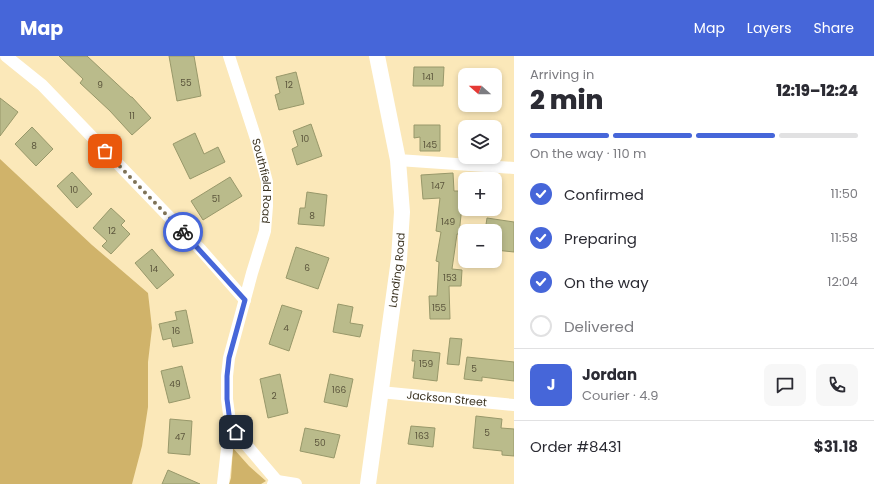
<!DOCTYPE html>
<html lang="en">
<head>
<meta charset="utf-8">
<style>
  :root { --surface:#fff; --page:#f7f7f7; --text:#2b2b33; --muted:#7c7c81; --line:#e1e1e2; --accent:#4666d9 }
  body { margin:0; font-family:Poppins,sans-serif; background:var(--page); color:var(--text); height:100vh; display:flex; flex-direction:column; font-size:15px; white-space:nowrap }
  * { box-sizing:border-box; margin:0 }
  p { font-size:13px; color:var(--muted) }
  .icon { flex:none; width:22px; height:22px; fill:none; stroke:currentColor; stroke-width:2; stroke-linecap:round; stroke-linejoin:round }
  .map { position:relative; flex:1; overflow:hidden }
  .panel { display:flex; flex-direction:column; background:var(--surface); width:360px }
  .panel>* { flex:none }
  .needle { width:26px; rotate:291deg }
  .tools { position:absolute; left:458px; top:12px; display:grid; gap:8px }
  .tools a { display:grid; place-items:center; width:44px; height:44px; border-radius:8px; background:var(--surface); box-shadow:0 2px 6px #0003; font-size:20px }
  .pin { position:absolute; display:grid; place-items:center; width:34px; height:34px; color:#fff; margin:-17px; border-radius:8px; box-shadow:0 2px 6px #0006 }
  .courier { position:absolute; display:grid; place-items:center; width:40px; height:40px; margin:-20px; border:3px solid #4666d9; border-radius:50%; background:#fff; color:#222; box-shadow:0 1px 5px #0007 }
  .overview em { font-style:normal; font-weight:800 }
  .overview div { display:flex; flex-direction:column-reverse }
  .overview { display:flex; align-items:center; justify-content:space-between; height:68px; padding:0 16px }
  h1 { font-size:26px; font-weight:800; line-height:30px }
  .bar { display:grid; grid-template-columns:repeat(4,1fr); gap:6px 4px; align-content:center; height:48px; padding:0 16px }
  .bar i { height:5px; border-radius:3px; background:var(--line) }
  .bar .active { background:var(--accent) }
  .bar p { grid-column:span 4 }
  .line { display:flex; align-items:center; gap:10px; padding:0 16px; border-top:1px solid var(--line) }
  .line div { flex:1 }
  .round { display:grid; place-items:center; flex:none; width:42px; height:42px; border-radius:8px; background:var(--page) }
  ol { padding:0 16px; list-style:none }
  li { display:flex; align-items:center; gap:12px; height:44px }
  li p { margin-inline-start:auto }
  li .icon { padding:4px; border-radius:50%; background:var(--accent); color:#fff; stroke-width:4 }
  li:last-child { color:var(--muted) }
  li i { width:22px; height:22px; border:2px solid var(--line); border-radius:50% }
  header { display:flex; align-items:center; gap:24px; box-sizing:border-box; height:56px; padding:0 20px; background:var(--accent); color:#fff }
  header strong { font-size:19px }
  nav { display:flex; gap:22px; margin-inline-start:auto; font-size:14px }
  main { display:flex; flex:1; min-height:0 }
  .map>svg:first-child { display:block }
  .green { fill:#d0b36a }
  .building { fill:#babb8b; stroke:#98986a }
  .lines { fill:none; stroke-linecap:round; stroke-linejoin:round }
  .street { stroke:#fff; stroke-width:12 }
  .secondary { stroke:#fff; stroke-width:16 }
  .done { stroke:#7e7256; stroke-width:4; stroke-dasharray:0 7.2 }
  .route { stroke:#4666d9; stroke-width:5 }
  .labels { text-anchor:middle; stroke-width:4; stroke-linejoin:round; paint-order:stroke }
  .number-label { font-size:9px; fill:#5b553c }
  .street-label { font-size:11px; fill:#3b3321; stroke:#fef6e4 }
</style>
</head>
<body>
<header>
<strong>Map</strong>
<nav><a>Map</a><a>Layers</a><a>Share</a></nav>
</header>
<main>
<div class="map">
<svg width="514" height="428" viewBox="0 0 514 428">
  <rect width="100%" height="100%" fill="#fbe8b9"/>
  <g class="green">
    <polygon points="0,103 92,189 148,237 152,272 148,306 148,351 142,390 132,428 0,428"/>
    <polygon points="233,392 249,410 266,425 261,428 229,428 231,422"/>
  </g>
  <g class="building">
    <polygon points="59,0 87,0 131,41 132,41 151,62 132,79 110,55 80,27 83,23"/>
    <polygon points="169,0 194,0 201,40 177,45"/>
    <polygon points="414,11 444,11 443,30 413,30"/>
    <polygon points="296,16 304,48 279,54 275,39 280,37 276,21"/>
    <polygon points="0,42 18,56 0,80"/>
    <polygon points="311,68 322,100 297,109 292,93 298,90 293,75"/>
    <polygon points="414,69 440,69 440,95 420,95 420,81 414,82"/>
    <polygon points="32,71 53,93 36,110 15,88"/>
    <polygon points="195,77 204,98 218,91 225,106 190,123 173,88"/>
    <polygon points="72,116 92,138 77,152 57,130"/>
    <polygon points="453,117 454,135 465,135 465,150 462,150 459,178 457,178 452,213 462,214 461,230 449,230 450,263 430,263 429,240 437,240 439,206 436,205 441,176 436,175 440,142 423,143 421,119"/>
    <polygon points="230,121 242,140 203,164 191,145"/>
    <polygon points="307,136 327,139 324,170 298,168 300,152 305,152"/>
    <polygon points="111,152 125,165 121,169 130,178 111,198 102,190 107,185 93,172"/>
    <polygon points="487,162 514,166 514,196 495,194 495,175 485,175"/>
    <polygon points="296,191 329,202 318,233 286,222"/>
    <polygon points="152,193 174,219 157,233 135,207"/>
    <polygon points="338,248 353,251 350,267 363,269 360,281 333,276"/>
    <polygon points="282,249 302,255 289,295 269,288"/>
    <polygon points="186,254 193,287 173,291 171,282 163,284 159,268 177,264 175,256"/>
    <polygon points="450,282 462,283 459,309 447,308"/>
    <polygon points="413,294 440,297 437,325 413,322 415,305 412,305"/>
    <polygon points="467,301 514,306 514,325 482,321 482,325 464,323"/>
    <polygon points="182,310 190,342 169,347 161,315"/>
    <polygon points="280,318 288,357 268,362 260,323"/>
    <polygon points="330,318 353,323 347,351 324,346"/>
    <polygon points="476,360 502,363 501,372 514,373 514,400 502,399 502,395 473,392"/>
    <polygon points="170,363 192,365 190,399 168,397"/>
    <polygon points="411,370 435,372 433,391 408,388"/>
    <polygon points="305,372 340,379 334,402 300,395"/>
    <polygon points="168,414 200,428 162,428"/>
  </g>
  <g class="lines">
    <g class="street">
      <polyline points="6,0 42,29 201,194 245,244"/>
      <path id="s1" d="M229 0 256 83 267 126V150L265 175 252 217 229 302 227 320V343L230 366 243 385 277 425"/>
      <polyline points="398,104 514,112"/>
      <path id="s2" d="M380 336 514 349"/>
      <polyline points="223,428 230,366"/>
      <polyline points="273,428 277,425 296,428"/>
    </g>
    <path class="secondary" id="s3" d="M368 428 399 203 402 156 398 104 377 0"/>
  </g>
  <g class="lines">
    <polyline class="done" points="105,95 183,176"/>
    <polyline class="route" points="183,176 245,244 229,302 227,320 227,343 230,366 236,376"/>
  </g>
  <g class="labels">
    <g class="number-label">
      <text x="428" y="24">141</text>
      <text x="186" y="30">55</text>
      <text x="100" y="32">9</text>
      <text x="289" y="32">12</text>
      <text x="132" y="63">11</text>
      <text x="305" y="86">10</text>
      <text x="430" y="92">145</text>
      <text x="34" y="93">8</text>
      <text x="438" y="133">147</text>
      <text x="74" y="137">10</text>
      <text x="216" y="146">51</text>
      <text x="312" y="163">8</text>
      <text x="448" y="169">149</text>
      <text x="112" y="178">12</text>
      <text x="307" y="215">6</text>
      <text x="154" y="216">14</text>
      <text x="450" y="225">153</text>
      <text x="439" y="255">155</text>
      <text x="286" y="275">4</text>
      <text x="176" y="278">16</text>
      <text x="426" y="311">159</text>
      <text x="474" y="316">5</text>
      <text x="175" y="331">49</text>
      <text x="339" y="337">166</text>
      <text x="274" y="343">2</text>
      <text x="487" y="380">5</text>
      <text x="422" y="383">163</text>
      <text x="180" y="384">47</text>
      <text x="320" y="390">50</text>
    </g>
    <g class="street-label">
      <text dy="4" stroke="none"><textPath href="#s1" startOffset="130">Southfield Road</textPath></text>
      <text dy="4" stroke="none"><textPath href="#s3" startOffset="216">Landing Road</textPath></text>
      <text dy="4" stroke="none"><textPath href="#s2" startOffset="67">Jackson Street</textPath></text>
    </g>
  </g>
</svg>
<div class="tools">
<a><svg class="needle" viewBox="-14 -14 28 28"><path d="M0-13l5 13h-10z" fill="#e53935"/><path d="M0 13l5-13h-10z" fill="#7c7c81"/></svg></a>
<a><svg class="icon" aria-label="layers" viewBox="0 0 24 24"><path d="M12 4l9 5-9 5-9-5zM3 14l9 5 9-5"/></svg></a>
<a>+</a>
<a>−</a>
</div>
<div class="pin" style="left:105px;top:95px;background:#ea580c"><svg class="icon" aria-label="bag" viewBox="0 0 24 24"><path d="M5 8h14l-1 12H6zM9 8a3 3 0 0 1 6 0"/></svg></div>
<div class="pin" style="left:236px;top:376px;background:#1f2937"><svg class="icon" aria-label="home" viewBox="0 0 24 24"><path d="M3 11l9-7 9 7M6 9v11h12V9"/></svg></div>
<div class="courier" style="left:183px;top:176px"><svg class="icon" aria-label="bike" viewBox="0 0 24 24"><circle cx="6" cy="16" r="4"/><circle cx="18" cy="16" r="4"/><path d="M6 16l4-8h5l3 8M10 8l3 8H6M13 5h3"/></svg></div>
</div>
<section class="panel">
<div class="overview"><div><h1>2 min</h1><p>Arriving in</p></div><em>12:19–12:24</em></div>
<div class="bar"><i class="active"></i><i class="active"></i><i class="active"></i><i></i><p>On the way · 110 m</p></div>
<ol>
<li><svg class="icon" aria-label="check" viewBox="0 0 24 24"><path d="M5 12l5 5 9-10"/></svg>Confirmed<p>11:50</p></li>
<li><svg class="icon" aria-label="check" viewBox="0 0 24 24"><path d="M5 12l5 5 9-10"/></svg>Preparing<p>11:58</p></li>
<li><svg class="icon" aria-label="check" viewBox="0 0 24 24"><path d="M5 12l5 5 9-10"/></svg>On the way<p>12:04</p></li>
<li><i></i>Delivered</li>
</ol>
<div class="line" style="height:72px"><b class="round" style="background:var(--accent);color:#fff">J</b><div><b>Jordan</b><p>Courier · 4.9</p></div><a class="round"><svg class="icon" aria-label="chat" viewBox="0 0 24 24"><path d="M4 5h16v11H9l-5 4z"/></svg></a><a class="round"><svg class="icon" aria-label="phone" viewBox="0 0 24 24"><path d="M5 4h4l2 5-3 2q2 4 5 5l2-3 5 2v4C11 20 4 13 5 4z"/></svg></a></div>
<div class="line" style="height:52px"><div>Order #8431</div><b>$31.18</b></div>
</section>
</main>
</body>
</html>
